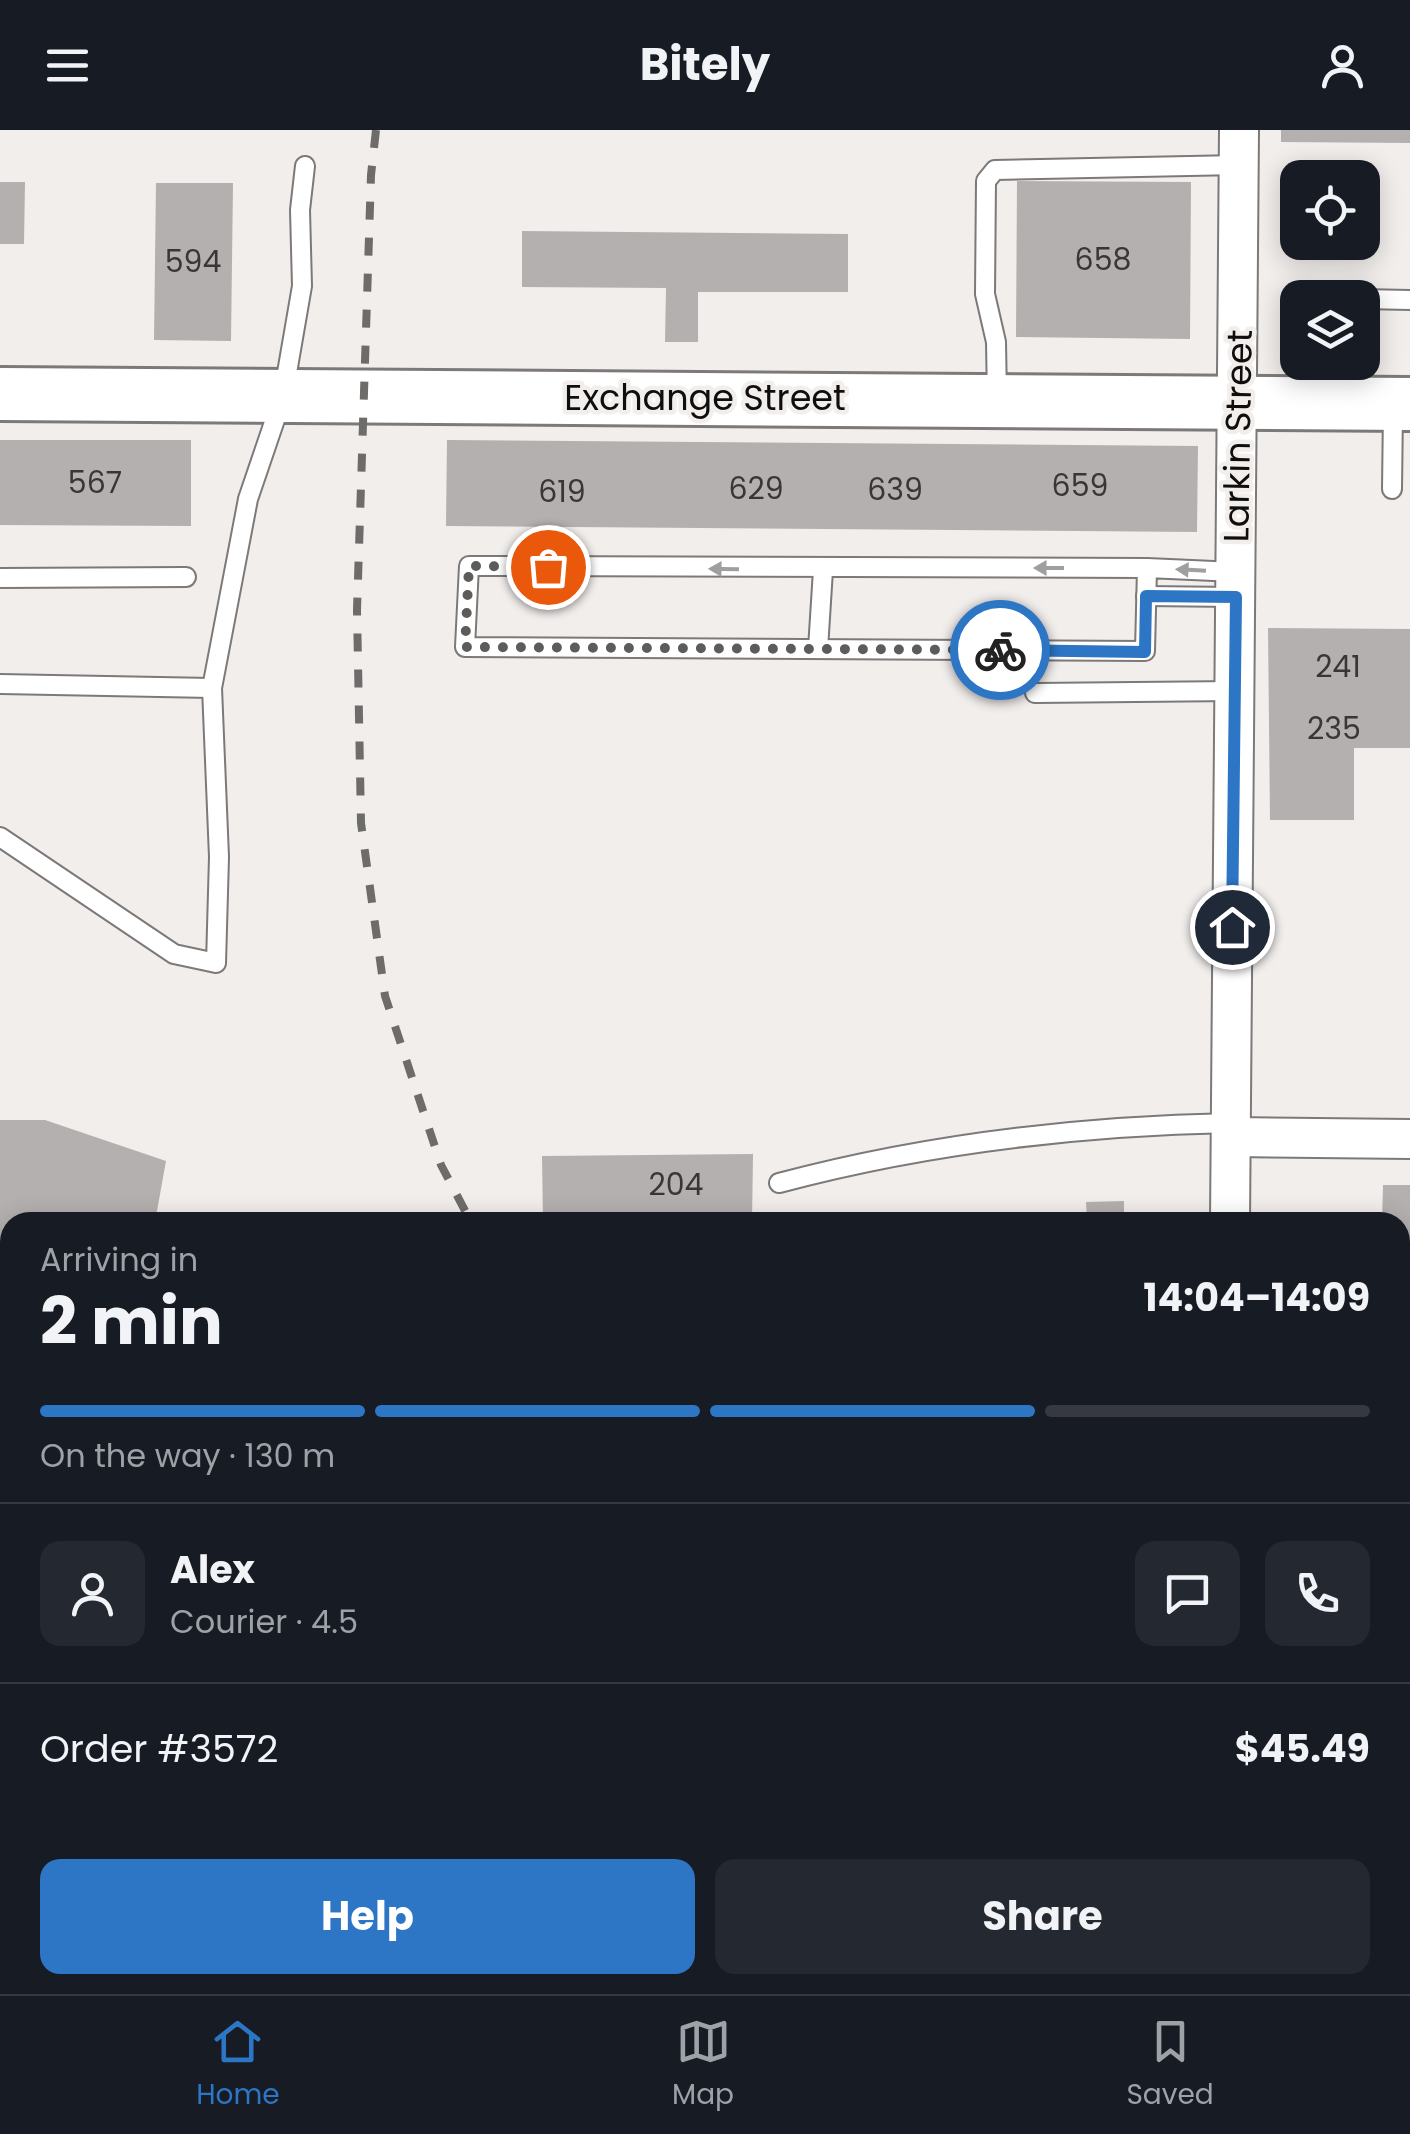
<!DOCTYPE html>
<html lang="en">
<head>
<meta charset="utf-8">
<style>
  :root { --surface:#171b24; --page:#242831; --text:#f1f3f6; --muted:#9ea1a6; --line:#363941; --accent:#2d75c5 }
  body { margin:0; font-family:Poppins,sans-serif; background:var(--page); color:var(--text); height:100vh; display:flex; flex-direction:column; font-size:38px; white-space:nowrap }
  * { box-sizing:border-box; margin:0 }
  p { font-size:32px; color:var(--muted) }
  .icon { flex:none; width:55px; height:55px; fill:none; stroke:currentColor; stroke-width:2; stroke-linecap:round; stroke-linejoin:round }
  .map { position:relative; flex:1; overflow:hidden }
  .sheet { position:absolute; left:0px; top:1082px; width:1410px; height:782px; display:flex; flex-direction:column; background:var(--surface); border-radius:30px 30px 0 0; box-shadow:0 5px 25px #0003 }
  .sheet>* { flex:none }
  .tools { position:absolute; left:1280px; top:30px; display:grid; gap:20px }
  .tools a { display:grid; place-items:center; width:100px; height:100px; border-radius:20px; background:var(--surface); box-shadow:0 5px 25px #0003; font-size:50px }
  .pin { position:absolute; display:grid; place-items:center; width:85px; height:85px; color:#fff; margin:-42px; border:5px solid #fff; border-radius:50%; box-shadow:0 2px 10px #0007 }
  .courier { position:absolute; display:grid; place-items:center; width:100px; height:100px; margin:-50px; border:8px solid #2d75c5; border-radius:50%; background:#fff; color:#222; box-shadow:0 2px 12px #0007 }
  .overview em { font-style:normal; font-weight:700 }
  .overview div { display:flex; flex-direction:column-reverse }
  .overview { display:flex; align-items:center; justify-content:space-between; height:170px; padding:0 40px }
  h1 { font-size:65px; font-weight:700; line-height:75px }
  .bar { display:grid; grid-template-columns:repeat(4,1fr); gap:15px 10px; align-content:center; height:120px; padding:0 40px }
  .bar i { height:12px; border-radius:8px; background:var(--line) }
  .bar .on { background:var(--accent) }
  .bar p { grid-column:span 4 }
  .line { display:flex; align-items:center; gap:25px; padding:0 40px; border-top:2px solid var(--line) }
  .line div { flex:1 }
  .round { display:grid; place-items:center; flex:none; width:105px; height:105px; border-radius:20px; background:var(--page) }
  .action { display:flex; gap:20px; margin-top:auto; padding:20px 40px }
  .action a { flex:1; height:115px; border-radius:20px; background:var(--accent); color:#fff; font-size:40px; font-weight:700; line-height:115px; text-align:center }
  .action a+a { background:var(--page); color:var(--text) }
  header { display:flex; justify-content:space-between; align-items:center; height:130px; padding:0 40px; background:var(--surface); font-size:45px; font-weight:700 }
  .dock { display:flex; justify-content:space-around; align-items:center; height:140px; border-top:2px solid var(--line); background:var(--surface); font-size:28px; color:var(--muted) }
  .dock a { display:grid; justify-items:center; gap:5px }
  .dock .on { color:var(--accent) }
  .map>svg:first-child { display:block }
  .green { fill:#d9dbaf }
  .building { fill:#b4b0af }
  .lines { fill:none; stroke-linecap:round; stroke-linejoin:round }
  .lane-casing { stroke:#7c7978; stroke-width:22 }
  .street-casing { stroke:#7c7978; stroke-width:42 }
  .secondary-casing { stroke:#7c7978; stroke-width:58 }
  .highway-casing { stroke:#7c7978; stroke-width:60 }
  .lane { stroke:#fff; stroke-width:18 }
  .street { stroke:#fff; stroke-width:38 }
  .secondary { stroke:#fff; stroke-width:52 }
  .highway { stroke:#fff; stroke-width:55 }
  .rail { stroke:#6e6c6b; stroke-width:8; stroke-dasharray:18 18; stroke-linecap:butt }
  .oneway { fill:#9f9f9e }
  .done { stroke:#5e5c5b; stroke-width:10; stroke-dasharray:0 18 }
  .route { stroke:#2d75c5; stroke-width:12 }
  .labels { text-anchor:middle; stroke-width:9; stroke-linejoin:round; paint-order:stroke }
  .number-label { font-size:30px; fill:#383636 }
  .street-label { font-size:35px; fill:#0f0e0d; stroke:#f1eeec }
</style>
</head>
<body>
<header><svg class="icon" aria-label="menu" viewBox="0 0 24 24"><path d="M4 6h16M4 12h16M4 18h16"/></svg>Bitely<svg class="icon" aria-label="person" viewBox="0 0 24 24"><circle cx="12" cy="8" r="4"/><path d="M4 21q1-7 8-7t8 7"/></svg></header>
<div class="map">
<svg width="1410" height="1864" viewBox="0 0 1410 1864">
  <rect width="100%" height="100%" fill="#f1eeec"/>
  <polygon class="green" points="1400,1331 1410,1331 1410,1765 1400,1766"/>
  <g class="building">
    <polygon points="1281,0 1410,0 1410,13 1281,12"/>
    <polygon points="1017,51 1191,52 1190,209 1016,207"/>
    <polygon points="0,52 25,52 24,114 0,114"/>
    <polygon points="156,53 233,53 231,211 154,210"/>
    <polygon points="522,101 848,104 848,162 698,162 698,212 665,212 666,158 522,157"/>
    <polygon points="0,310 191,310 191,396 0,395"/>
    <polygon points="447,310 1198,316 1197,402 446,396"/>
    <polygon points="1268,498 1410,499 1410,618 1354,618 1354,690 1270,690"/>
    <polygon points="0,990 45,990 166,1031 155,1092 10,1092 10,1229 0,1229"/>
    <polygon points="753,1024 752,1092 543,1092 542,1026"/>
    <polygon points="1383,1055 1410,1055 1410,1141 1400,1141 1400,1092 1382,1092"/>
    <polygon points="1124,1071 1124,1090 1087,1092 1086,1072"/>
    <polygon points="1309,1084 1309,1092 1267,1092 1267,1085"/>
    <polygon points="1401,1215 1410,1215 1410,1249 1400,1249"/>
    <rect x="14" y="1855" width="35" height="9"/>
    <polygon points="53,1855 81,1855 82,1864 53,1864"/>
    <rect x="133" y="1855" width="34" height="9"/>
    <rect x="215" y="1855" width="32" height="9"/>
    <polygon points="292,1855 323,1855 323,1864 291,1864"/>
    <rect x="326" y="1855" width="33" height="9"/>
    <rect x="538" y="1855" width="32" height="9"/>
    <rect x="586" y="1855" width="33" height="9"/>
  </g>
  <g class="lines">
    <defs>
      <g id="lane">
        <polyline points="1362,169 1410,170"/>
        <polyline points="997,269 996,212 985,164 986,51 995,40 1239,35"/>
        <polyline points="1392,359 1393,280"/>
        <polyline points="1147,438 1145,521 465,517 469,436 1147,438 1236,442"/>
        <polyline points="0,448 186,447"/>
        <polyline points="1146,466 1235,467"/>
        <polyline points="818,519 823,440"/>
        <polyline points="0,554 212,558"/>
        <polyline points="1035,563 1235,561"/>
        <polyline points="0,707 174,824 216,833 219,727 212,558 248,369 283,266 302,156 300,80 305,36"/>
        <path d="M779 1053C925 1014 1081 996 1231 993"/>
        <polyline points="10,1284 10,1482"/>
      </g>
      <g id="street">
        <polyline points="1231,1007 1410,1009"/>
        <polyline points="1230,1092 1239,0"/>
        <polyline points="0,1483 10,1483"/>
        <polyline points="443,1864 443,1855"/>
      </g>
      <polyline id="secondary" points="0,264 1410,274"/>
      <g id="highway">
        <polyline points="1400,1555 1410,1555"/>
        <polyline points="0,1556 10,1556"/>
        <polyline points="0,1619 10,1619"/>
        <polyline points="1400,1619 1410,1618"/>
      </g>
    </defs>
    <use href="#lane" class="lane-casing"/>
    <use href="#street" class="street-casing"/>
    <use href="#secondary" class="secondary-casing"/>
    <use href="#highway" class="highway-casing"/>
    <use href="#lane" class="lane"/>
    <use href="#street" class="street"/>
    <use href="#secondary" class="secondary"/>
    <use href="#highway" class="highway"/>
    <g class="rail">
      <polyline points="376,0 371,45 357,480 361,693 385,866 441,1035 471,1092"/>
      <polyline points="856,1855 860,1864"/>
    </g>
  </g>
  <defs><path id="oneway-solid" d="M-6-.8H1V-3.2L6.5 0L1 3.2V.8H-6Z" transform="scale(2.5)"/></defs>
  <g class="oneway">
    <use href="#oneway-solid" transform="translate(1049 438) rotate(180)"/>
    <use href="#oneway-solid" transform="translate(724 439) rotate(-179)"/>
    <use href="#oneway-solid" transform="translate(1191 440) rotate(-177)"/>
  </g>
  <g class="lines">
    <polyline class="done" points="548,437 469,436 465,517 1000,520"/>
    <polyline class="route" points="1000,520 1145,522 1146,466 1236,467 1232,797"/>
  </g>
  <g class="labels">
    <g class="number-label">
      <text x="1103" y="140">658</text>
      <text x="193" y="142">594</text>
      <text x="95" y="363">567</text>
      <text x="1080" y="366">659</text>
      <text x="756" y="369">629</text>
      <text x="895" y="370">639</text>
      <text x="562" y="372">619</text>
      <text x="1338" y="547">241</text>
      <text x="1334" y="609">235</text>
      <text x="676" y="1065">204</text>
    </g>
    <g class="street-label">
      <text x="705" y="280">Exchange Street</text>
      <text transform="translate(1238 306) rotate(-89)" y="12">Larkin Street</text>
    </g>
  </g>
</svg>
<div class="tools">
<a><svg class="icon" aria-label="locate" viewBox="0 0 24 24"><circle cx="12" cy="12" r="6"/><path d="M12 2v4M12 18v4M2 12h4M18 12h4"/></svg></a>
<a><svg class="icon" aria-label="layers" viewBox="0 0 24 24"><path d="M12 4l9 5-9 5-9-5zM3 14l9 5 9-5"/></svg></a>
</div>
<div class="pin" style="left:548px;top:437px;background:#ea580c"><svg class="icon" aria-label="bag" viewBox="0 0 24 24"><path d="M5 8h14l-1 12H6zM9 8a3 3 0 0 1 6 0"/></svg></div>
<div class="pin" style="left:1232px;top:797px;background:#1f2937"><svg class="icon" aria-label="home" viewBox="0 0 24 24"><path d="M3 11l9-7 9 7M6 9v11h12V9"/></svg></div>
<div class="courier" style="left:1000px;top:520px"><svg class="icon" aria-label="bike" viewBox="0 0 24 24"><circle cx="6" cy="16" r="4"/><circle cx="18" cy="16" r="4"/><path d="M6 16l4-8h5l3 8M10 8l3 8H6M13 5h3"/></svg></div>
<section class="sheet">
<div class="overview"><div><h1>2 min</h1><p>Arriving in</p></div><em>14:04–14:09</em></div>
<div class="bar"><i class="on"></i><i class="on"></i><i class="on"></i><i></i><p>On the way · 130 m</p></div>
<div class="line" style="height:180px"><a class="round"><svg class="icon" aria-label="person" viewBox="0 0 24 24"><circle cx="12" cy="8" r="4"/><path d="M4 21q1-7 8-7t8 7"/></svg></a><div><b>Alex</b><p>Courier · 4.5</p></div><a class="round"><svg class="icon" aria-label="chat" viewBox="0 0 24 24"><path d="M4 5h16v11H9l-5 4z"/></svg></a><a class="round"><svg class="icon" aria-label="phone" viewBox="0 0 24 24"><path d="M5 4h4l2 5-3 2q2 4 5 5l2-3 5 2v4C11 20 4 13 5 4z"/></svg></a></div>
<div class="line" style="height:130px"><div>Order #3572</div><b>$45.49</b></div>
<div class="action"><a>Help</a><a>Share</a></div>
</section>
</div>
<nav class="dock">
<a class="on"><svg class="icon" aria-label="home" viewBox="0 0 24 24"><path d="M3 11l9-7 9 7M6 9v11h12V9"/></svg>Home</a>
<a><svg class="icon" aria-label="map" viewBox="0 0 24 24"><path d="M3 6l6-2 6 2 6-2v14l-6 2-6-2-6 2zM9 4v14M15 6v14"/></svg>Map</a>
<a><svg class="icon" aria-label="saved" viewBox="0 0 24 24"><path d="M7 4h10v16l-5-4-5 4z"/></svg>Saved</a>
</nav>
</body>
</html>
